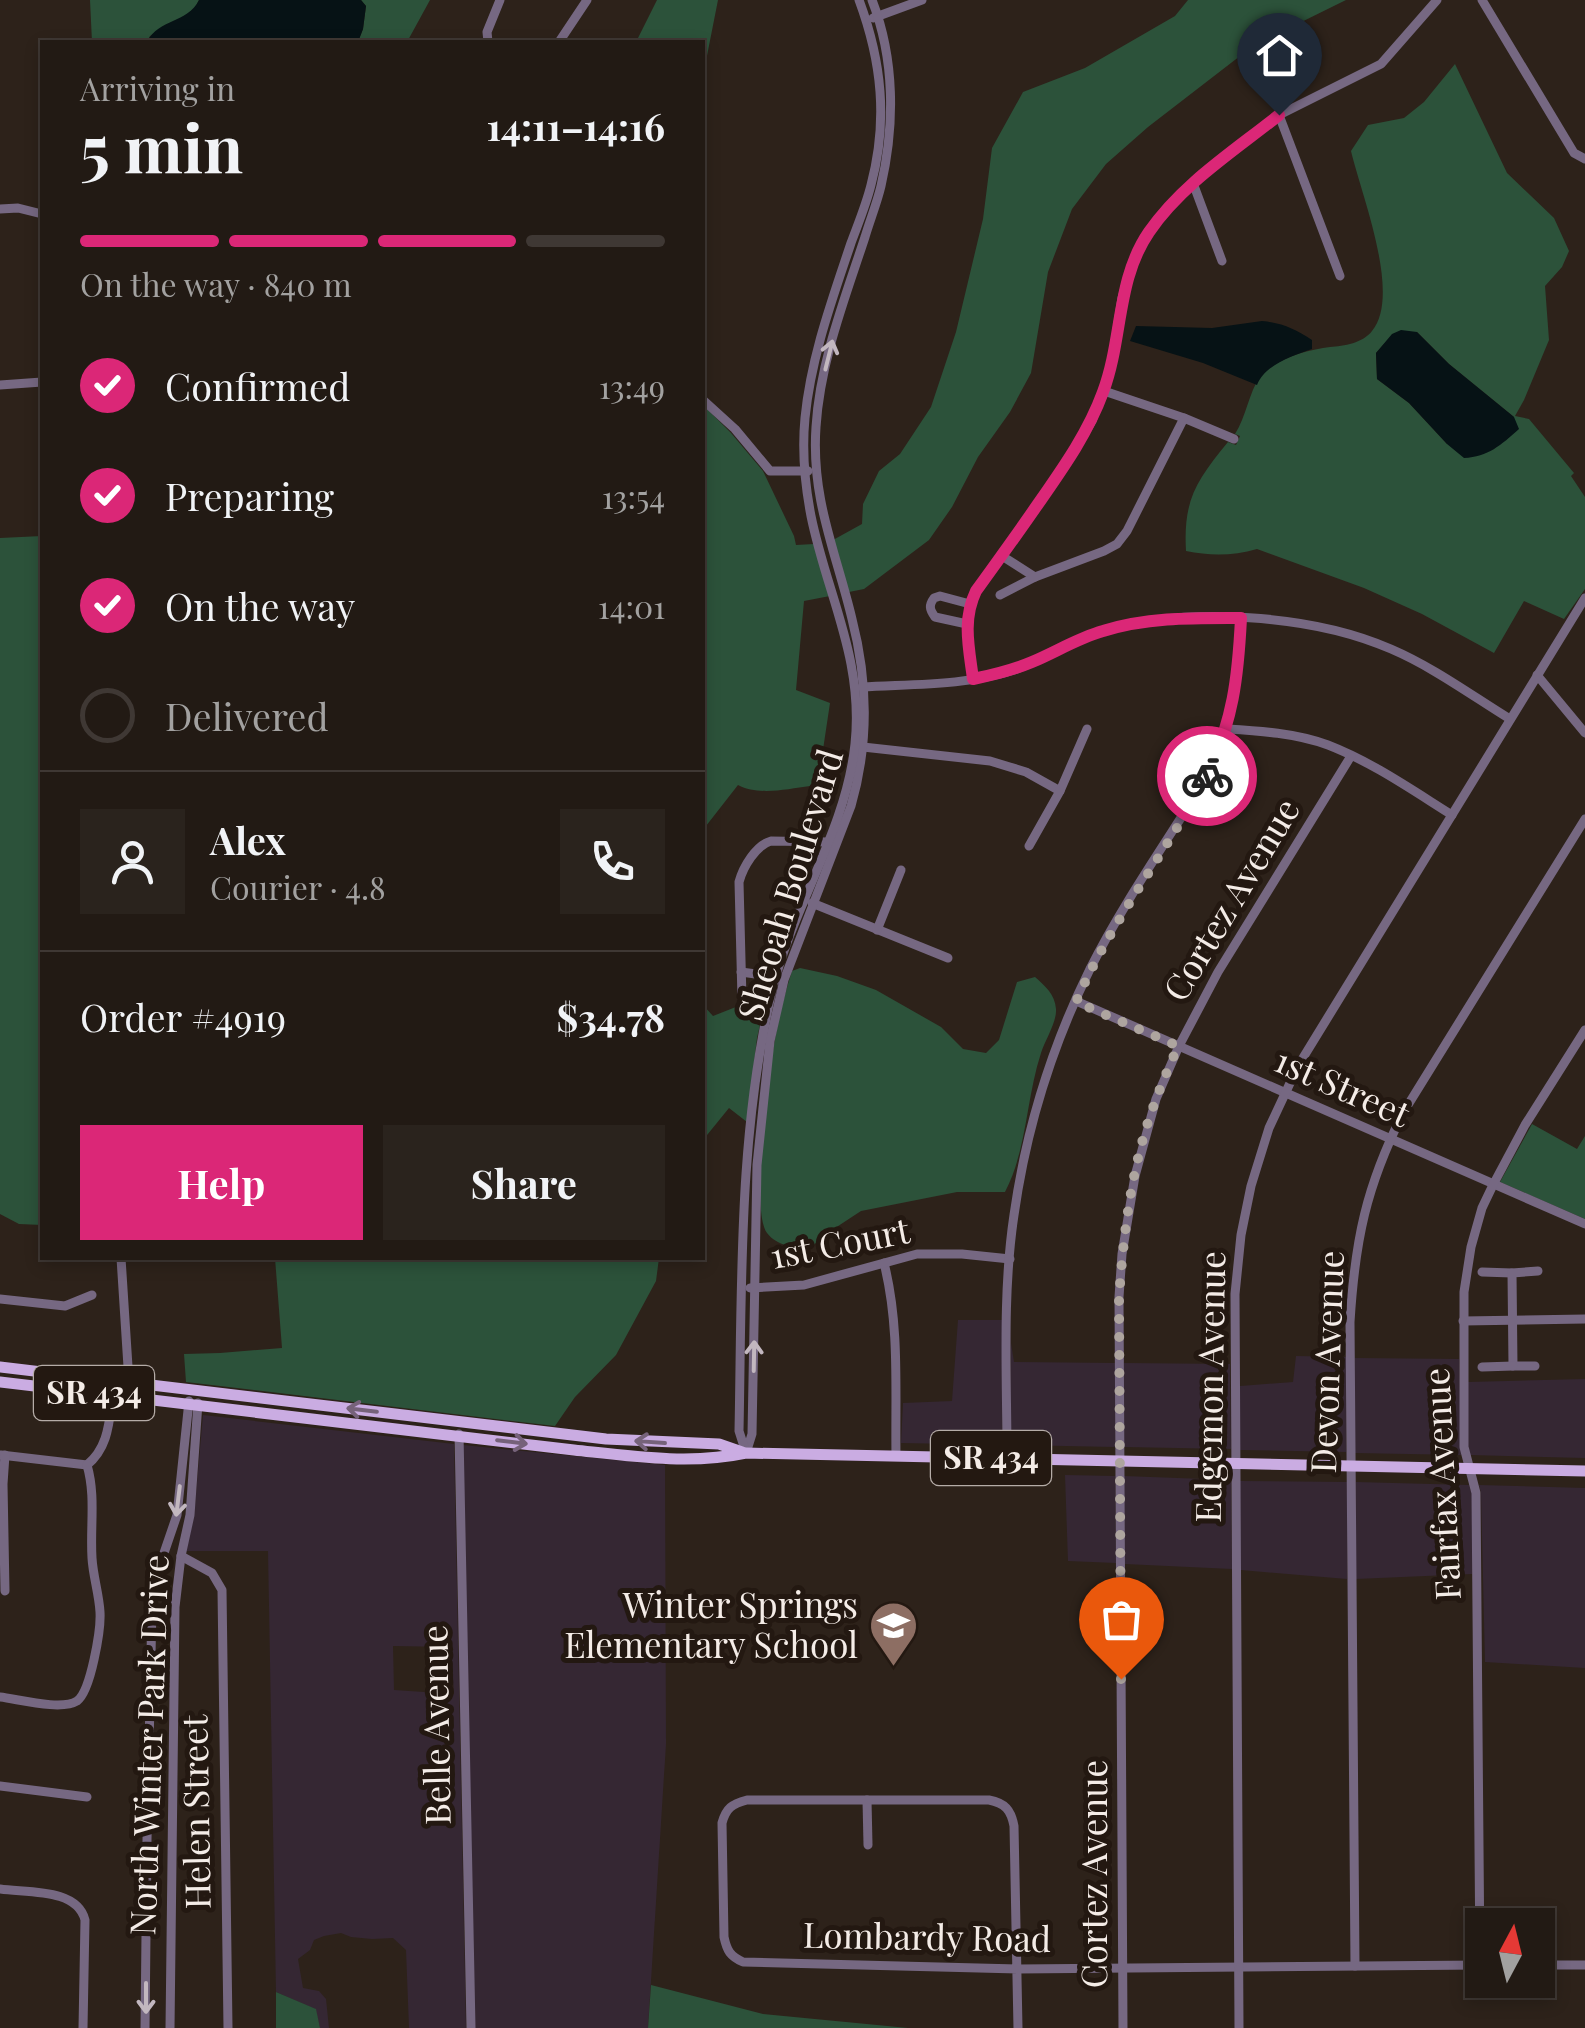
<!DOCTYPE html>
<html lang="en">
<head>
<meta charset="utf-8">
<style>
  :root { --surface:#221a14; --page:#2a231d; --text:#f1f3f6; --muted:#a2a1a0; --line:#3f3834; --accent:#db2777 }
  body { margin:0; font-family:"Playfair Display",serif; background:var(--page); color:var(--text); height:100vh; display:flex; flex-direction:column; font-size:38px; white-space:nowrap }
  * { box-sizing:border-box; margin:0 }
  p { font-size:32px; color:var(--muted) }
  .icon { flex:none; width:55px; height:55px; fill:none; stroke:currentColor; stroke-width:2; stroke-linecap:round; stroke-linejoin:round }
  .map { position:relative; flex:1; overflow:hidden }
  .panel { position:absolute; left:40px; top:40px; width:665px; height:1220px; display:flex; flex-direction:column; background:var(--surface); border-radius:0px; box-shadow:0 5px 15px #0003,0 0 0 2px var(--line) }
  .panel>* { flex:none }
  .needle { width:65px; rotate:7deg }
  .buttons { position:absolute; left:1465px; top:1908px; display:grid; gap:20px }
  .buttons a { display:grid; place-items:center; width:90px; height:90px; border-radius:0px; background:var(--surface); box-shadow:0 5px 15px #0003,0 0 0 2px var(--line); font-size:50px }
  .pin { position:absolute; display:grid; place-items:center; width:85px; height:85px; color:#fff; margin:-102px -42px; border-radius:50% 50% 50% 0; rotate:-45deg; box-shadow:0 0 10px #0007 }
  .pin .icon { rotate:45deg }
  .courier { position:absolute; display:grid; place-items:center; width:100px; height:100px; margin:-50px; border:8px solid #db2777; border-radius:50%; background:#fff; color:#222; box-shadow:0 2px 12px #0007 }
  .summary em { font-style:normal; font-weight:700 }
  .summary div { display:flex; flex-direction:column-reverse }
  .summary { display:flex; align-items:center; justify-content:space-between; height:170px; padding:0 40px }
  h1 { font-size:65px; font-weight:700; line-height:75px }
  .bar { display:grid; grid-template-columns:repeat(4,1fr); gap:15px 10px; align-content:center; height:120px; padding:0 40px }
  .bar i { height:12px; border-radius:8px; background:var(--line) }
  .bar .current { background:var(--accent) }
  .bar p { grid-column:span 4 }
  .line { display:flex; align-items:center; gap:25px; padding:0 40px; border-top:2px solid var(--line) }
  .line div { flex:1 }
  .round { display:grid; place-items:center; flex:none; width:105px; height:105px; border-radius:0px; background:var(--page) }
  ol { padding:0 40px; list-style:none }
  li { display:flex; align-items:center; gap:30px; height:110px }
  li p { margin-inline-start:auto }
  li .icon { padding:10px; border-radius:50%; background:var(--accent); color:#fff; stroke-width:4 }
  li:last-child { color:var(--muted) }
  li i { width:55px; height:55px; border:5px solid var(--line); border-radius:50% }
  .primary-button { display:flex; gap:20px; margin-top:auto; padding:20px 40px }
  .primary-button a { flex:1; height:115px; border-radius:0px; background:var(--accent); color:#fff; font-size:40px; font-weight:700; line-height:115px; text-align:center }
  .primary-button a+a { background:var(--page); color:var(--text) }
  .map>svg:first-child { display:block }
  .commercial { fill:#352733; fill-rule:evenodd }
  .green { fill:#2c523a; fill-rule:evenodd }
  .water { fill:#061215 }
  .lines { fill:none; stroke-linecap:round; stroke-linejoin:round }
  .minor { stroke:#766882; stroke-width:9 }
  .major { stroke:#caace2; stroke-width:11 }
  .oneway { stroke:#c2b7bf }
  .oneway2 { stroke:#76627a }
  .done { stroke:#aea59f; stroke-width:10; stroke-dasharray:0 18 }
  .route { stroke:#db2777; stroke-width:12 }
  .labels { text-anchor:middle; stroke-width:10; stroke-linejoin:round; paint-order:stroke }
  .shield { fill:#231811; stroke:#b5aca7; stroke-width:2.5 }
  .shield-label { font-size:32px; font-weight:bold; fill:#f4ece7 }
  .street-label { font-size:35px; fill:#f4ece7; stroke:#231811 }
  .poi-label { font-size:35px; fill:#f4ece7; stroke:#231811; text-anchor:end }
</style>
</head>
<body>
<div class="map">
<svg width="1585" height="2028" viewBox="0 0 1585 2028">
  <rect width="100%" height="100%" fill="#2d221a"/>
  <g class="commercial">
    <polygon points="958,1320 1002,1320 1002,1445 901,1443 903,1403 952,1401"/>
    <polygon points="1011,1343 1014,1362 1115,1363 1115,1447 1011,1445"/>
    <polygon points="1296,1356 1346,1357 1346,1452 1240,1450 1240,1386 1293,1382"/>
    <polygon points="1355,1358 1459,1359 1461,1455 1355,1453"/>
    <polygon points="1124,1363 1230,1364 1231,1449 1124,1447"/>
    <polygon points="1585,1379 1585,1458 1470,1455 1468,1446 1468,1382"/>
    <path d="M203 1415 454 1444 466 2028H409L406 1950 393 1938 372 1939 351 1937 341 1933 324 1936 314 1940 310 1950 298 1959 303 1988 319 1991 326 1999 329 2028H320L315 2009 276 1992 268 1551H186L194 1516ZM393 1646 451 1647 454 1694 394 1690Z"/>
    <polygon points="463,1445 665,1465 666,1744 648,2028 475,2028"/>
    <polygon points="1065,1475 1115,1476 1116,1563 1068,1561"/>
    <polygon points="1124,1476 1231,1480 1232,1569 1125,1564"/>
    <polygon points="1240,1481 1347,1482 1347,1579 1241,1570"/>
    <polygon points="1356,1482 1469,1485 1472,1494 1472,1574 1356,1579"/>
    <polygon points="1479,1485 1585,1488 1585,1668 1485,1662 1481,1493"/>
  </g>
  <g class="green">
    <polygon points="90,0 199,0 195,8 186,15 150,36 147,42 92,42"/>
    <polygon points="361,0 430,0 407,42 358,42 363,29 366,6"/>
    <polygon points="657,0 718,0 703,76 702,42 636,42"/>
    <polygon points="1188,0 1346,0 1253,46 1148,127 1106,164 1072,209 1048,272 1031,373 1010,412 978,457 952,507 929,540 864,589 849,592 833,540 862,524 863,504 879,471 900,454 931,407 956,332 983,219 992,148 1023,92 1085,68 1175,16"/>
    <path d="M1455 64 1507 173 1554 218 1569 251 1562 267 1545 286 1549 340 1524 400 1515 416 1529 419 1574 473 1571 476 1585 497V589L1564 619 1524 601 1494 653 1422 614 1364 588 1257 549C1233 556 1210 556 1186 551 1183 499 1197 480 1228 442L1236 445 1240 436 1235 434C1246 417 1249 392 1260 377 1275 358 1308 350 1330 347 1344 346 1363 343 1372 331 1402 295 1361 194 1351 151L1368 125 1404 118 1424 102ZM1417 332 1449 364 1514 417 1447 444 1409 403 1377 379 1376 353 1393 334Z"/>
    <path d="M703 405 731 433 763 471 794 536 796 545 814 544 830 596 804 601 796 690 830 703 821 763 810 786C787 789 759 796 738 785L706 826 703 838Z"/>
    <polygon points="42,536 42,1225 19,1224 0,1214 0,538"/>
    <path d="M800 968 837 976 876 990 941 1027 963 1049 986 1053 999 1040 1017 982 1035 977C1045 986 1055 994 1056 1009 1057 1022 1045 1040 1041 1053 1026 1099 1027 1150 1005 1192H957L861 1211 829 1232 810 1248C795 1248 777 1246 767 1233 750 1210 769 1072 775 1039 779 1016 785 993 792 971Z"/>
    <polygon points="767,981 770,981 757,1038 747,1122 729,1108 703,1140 703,1005 713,1016 746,1003 746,998"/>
    <polygon points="1532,1124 1577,1149 1585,1136 1585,1219 1500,1182"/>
    <polygon points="275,1258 659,1258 656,1281 616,1355 575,1397 555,1426 186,1382 184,1354 220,1353 282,1348"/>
    <polygon points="651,1985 763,2014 908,2028 648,2028"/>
    <polygon points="276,1992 316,2009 320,2028 276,2028"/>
  </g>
  <g class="water">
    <path d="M199 0H361L366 6 363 29 358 42H147C159 18 187 24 199 0Z"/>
    <path d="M1262 321C1282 323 1295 329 1312 340V349C1292 356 1265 365 1257 385L1203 363 1130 341 1136 326 1212 328Z"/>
    <path d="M1401 330 1417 332 1449 364 1514 417 1519 429C1501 445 1488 457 1464 458L1447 444 1409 403 1377 379 1376 353 1392 334Z"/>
  </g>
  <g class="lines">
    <g class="minor">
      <polyline points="1482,0 1574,153 1585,159"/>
      <polyline points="873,18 922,0"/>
      <polyline points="488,42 487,32 500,0"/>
      <polyline points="559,42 587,0"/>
      <polyline points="1279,115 1340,276"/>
      <polyline points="1193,183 1222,261"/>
      <polyline points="0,209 18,208 42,214"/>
      <polyline points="0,385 42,382"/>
      <polyline points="1104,391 1184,418 1234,439"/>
      <polyline points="702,399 735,429 770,471 808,471"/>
      <polyline points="1002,556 1035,577"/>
      <polyline points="1000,595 1035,577 1104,551 1117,544 1127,531 1184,418"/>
      <path d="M967 624 935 617C929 609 929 605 934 598L940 596 970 604"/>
      <polyline points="1537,675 1585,733"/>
      <path d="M973 679C969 648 962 620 976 591L1072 455 1092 421 1111 367 1122 298 1130 270 1147 235 1167 209 1193 183 1279 115 1381 64 1437 0"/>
      <path d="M862 687C912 684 965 686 1014 670 1045 659 1073 639 1105 630 1189 607 1311 614 1391 649 1433 667 1471 695 1510 719"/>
      <path d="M1226 729C1260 731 1295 733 1328 745 1372 762 1412 790 1452 815"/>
      <polyline points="863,747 990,761 1026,772 1060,791"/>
      <polyline points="1029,846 1060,791 1087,729"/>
      <polyline points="812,903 948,958"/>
      <polyline points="877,930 901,870"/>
      <polyline points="741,972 778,977"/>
      <path d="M742 999 739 882C743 867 756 845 771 841L828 842"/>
      <polyline points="1076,1001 1585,1224"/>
      <polyline points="121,1258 129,1382"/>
      <path d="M884 1263C900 1326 895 1391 896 1456"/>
      <polyline points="1482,1272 1512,1273"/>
      <polyline points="750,1288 804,1285 917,1254 962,1254 1010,1259"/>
      <polyline points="0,1299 65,1306 92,1295"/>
      <polyline points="1463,1321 1585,1319"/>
      <polyline points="1535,1366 1513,1366 1512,1273 1538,1271"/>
      <polyline points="1482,1367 1513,1366"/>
      <polyline points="459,1434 471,2028"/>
      <path d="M747 1450 752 1434 757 1165 770 1041 784 980 851 806C869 744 868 681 852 619 836 552 811 499 816 427 820 362 845 298 865 237 870 220 877 203 881 186 895 125 895 59 872 0"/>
      <path d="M746 1453 739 1431C742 1284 738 1131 773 987 794 904 846 830 855 744 864 659 827 595 811 516 805 485 802 449 805 418 811 357 832 300 851 243 858 224 866 205 871 185 888 121 882 62 859 0"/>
      <polyline points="1,1455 87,1465"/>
      <path d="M1007 1458C1007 1377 1002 1295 1014 1215 1026 1130 1052 1046 1090 969 1122 905 1167 841 1205 780 1232 722 1238 681 1241 618"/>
      <path d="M87 1465C109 1447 109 1421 113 1395"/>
      <polyline points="181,1556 212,1573 222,1590 228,2028"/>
      <polyline points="5,1591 3,1484 5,1455"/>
      <path d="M0 1697C18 1699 61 1711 77 1701 91 1691 101 1629 100 1612 99 1594 93 1576 92 1558 90 1526 96 1496 87 1465"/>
      <polyline points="0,1786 87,1797"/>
      <polyline points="867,1800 868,1845"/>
      <path d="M0 1889C27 1893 77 1888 85 1920L83 2028"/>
      <polyline points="1480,1965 1476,1493 1464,1447 1464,1292 1471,1247 1482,1208 1493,1185 1525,1125 1585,1030"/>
      <polyline points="1538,1965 1585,1965"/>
      <path d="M1355 1966 1350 1322C1355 1240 1366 1187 1403 1113L1585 819"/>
      <polyline points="145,2028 147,1840 152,1608 164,1553 177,1515 189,1401"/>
      <polyline points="170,2028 175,1607 181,1556 190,1515 198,1403"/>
      <path d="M1018 2028 1014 1826C1011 1810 1005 1803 989 1800H747C732 1804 726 1808 722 1823L724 1937C727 1951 730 1956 743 1962L1018 1969 1482 1965"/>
      <polyline points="1123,2028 1119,1297 1122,1254 1135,1176 1156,1099 1179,1046 1218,972 1351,756"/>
      <polyline points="1239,2028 1235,1294 1241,1235 1251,1186 1269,1128 1298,1066 1585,598"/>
    </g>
    <g class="major">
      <polyline points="0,1367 606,1439 719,1444 742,1452"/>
      <path d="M0 1382 574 1450C630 1456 690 1465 746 1453L1585 1471"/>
    </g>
  </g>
  <defs><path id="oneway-shaft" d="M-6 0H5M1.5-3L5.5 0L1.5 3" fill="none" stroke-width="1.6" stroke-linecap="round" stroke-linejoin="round" transform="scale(2.5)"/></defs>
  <g class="oneway">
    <use href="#oneway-shaft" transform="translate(829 355) rotate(-76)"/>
    <use href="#oneway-shaft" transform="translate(754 1356) rotate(-89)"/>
    <use href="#oneway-shaft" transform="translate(178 1501) rotate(97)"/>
    <use href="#oneway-shaft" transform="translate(146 1998) rotate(90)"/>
  </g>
  <g class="oneway2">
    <use href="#oneway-shaft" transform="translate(362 1410) rotate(-173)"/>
    <use href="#oneway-shaft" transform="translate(512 1442) rotate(7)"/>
    <use href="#oneway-shaft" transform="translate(650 1442) rotate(-176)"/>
  </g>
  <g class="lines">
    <path class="done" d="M1121 1679 1119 1297C1124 1230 1132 1160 1157 1097 1163 1080 1171 1063 1178 1046L1076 1002C1111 921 1166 853 1207 776"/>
    <path class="route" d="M1207 776C1233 720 1238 679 1241 618 1194 618 1148 617 1103 631 1078 638 1056 652 1032 662 1013 670 993 675 973 679 969 648 962 620 976 591 997 562 1018 533 1038 504 1063 468 1088 433 1103 392 1123 339 1116 280 1149 232 1182 184 1234 151 1279 115"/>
  </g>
  <defs>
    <symbol id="school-pin" viewBox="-11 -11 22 30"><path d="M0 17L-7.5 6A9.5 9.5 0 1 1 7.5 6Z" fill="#8d6e63" stroke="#231811"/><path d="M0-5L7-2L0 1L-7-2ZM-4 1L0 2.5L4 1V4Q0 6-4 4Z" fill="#fff"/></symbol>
  </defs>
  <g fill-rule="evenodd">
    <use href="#school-pin" x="866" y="1598" width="55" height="75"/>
  </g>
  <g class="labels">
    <g class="shield">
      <rect x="34" y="1366" width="120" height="54" rx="8"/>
      <rect x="931" y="1431" width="120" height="54" rx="8"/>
    </g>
    <g class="shield-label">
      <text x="94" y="1404">SR 434</text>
      <text x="991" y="1469">SR 434</text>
    </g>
    <g class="street-label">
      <text transform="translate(791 885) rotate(-73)" y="12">Sheoah Boulevard</text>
      <text transform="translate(1232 900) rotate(-59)" y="12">Cortez Avenue</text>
      <text transform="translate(1342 1088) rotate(24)" y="12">1st Street</text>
      <text transform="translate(840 1244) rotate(-11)" y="12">1st Court</text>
      <text transform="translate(1328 1362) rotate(-88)" y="12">Devon Avenue</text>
      <text transform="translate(1211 1387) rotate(-89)" y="12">Edgemon Avenue</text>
      <text transform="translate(1443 1484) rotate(-93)" y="12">Fairfax Avenue</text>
      <text transform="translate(437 1725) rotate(-91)" y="12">Belle Avenue</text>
      <text transform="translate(150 1745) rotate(-88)" y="12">North Winter Park Drive</text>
      <text transform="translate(197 1812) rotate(-91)" y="12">Helen Street</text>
      <text transform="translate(1095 1874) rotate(-90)" y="12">Cortez Avenue</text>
      <text transform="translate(927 1938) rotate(1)" y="12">Lombardy Road</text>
    </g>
    <g class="poi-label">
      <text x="858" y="1618">Winter Springs<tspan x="858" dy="40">Elementary School</tspan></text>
    </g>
  </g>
</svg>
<div class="buttons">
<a><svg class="needle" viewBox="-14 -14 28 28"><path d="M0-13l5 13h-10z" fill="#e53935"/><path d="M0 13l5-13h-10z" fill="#a2a1a0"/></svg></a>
</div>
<div class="pin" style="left:1121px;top:1679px;background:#ea580c"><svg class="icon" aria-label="bag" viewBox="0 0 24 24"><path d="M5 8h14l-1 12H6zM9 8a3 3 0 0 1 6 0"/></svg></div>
<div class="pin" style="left:1279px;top:115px;background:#1f2937"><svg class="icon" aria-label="home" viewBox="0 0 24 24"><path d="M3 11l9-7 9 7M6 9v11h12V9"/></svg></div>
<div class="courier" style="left:1207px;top:776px"><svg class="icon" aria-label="bike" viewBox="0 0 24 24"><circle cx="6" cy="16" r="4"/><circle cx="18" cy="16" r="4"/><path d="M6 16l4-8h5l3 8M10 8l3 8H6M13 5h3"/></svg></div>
<section class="panel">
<div class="summary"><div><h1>5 min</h1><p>Arriving in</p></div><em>14:11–14:16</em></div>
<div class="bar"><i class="current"></i><i class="current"></i><i class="current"></i><i></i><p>On the way · 840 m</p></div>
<ol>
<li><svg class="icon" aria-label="check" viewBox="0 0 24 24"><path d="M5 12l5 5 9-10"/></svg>Confirmed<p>13:49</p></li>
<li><svg class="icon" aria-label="check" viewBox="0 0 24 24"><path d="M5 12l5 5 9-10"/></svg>Preparing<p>13:54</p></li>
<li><svg class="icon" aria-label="check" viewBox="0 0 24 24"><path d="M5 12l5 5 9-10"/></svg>On the way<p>14:01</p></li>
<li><i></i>Delivered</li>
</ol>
<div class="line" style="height:180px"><a class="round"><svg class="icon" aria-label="person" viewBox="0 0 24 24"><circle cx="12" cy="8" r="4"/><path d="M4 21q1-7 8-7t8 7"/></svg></a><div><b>Alex</b><p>Courier · 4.8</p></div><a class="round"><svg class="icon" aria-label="phone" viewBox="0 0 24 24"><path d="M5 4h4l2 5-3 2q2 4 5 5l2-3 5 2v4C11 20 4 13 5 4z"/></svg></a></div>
<div class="line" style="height:130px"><div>Order #4919</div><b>$34.78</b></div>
<div class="primary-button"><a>Help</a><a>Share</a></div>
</section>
</div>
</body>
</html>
